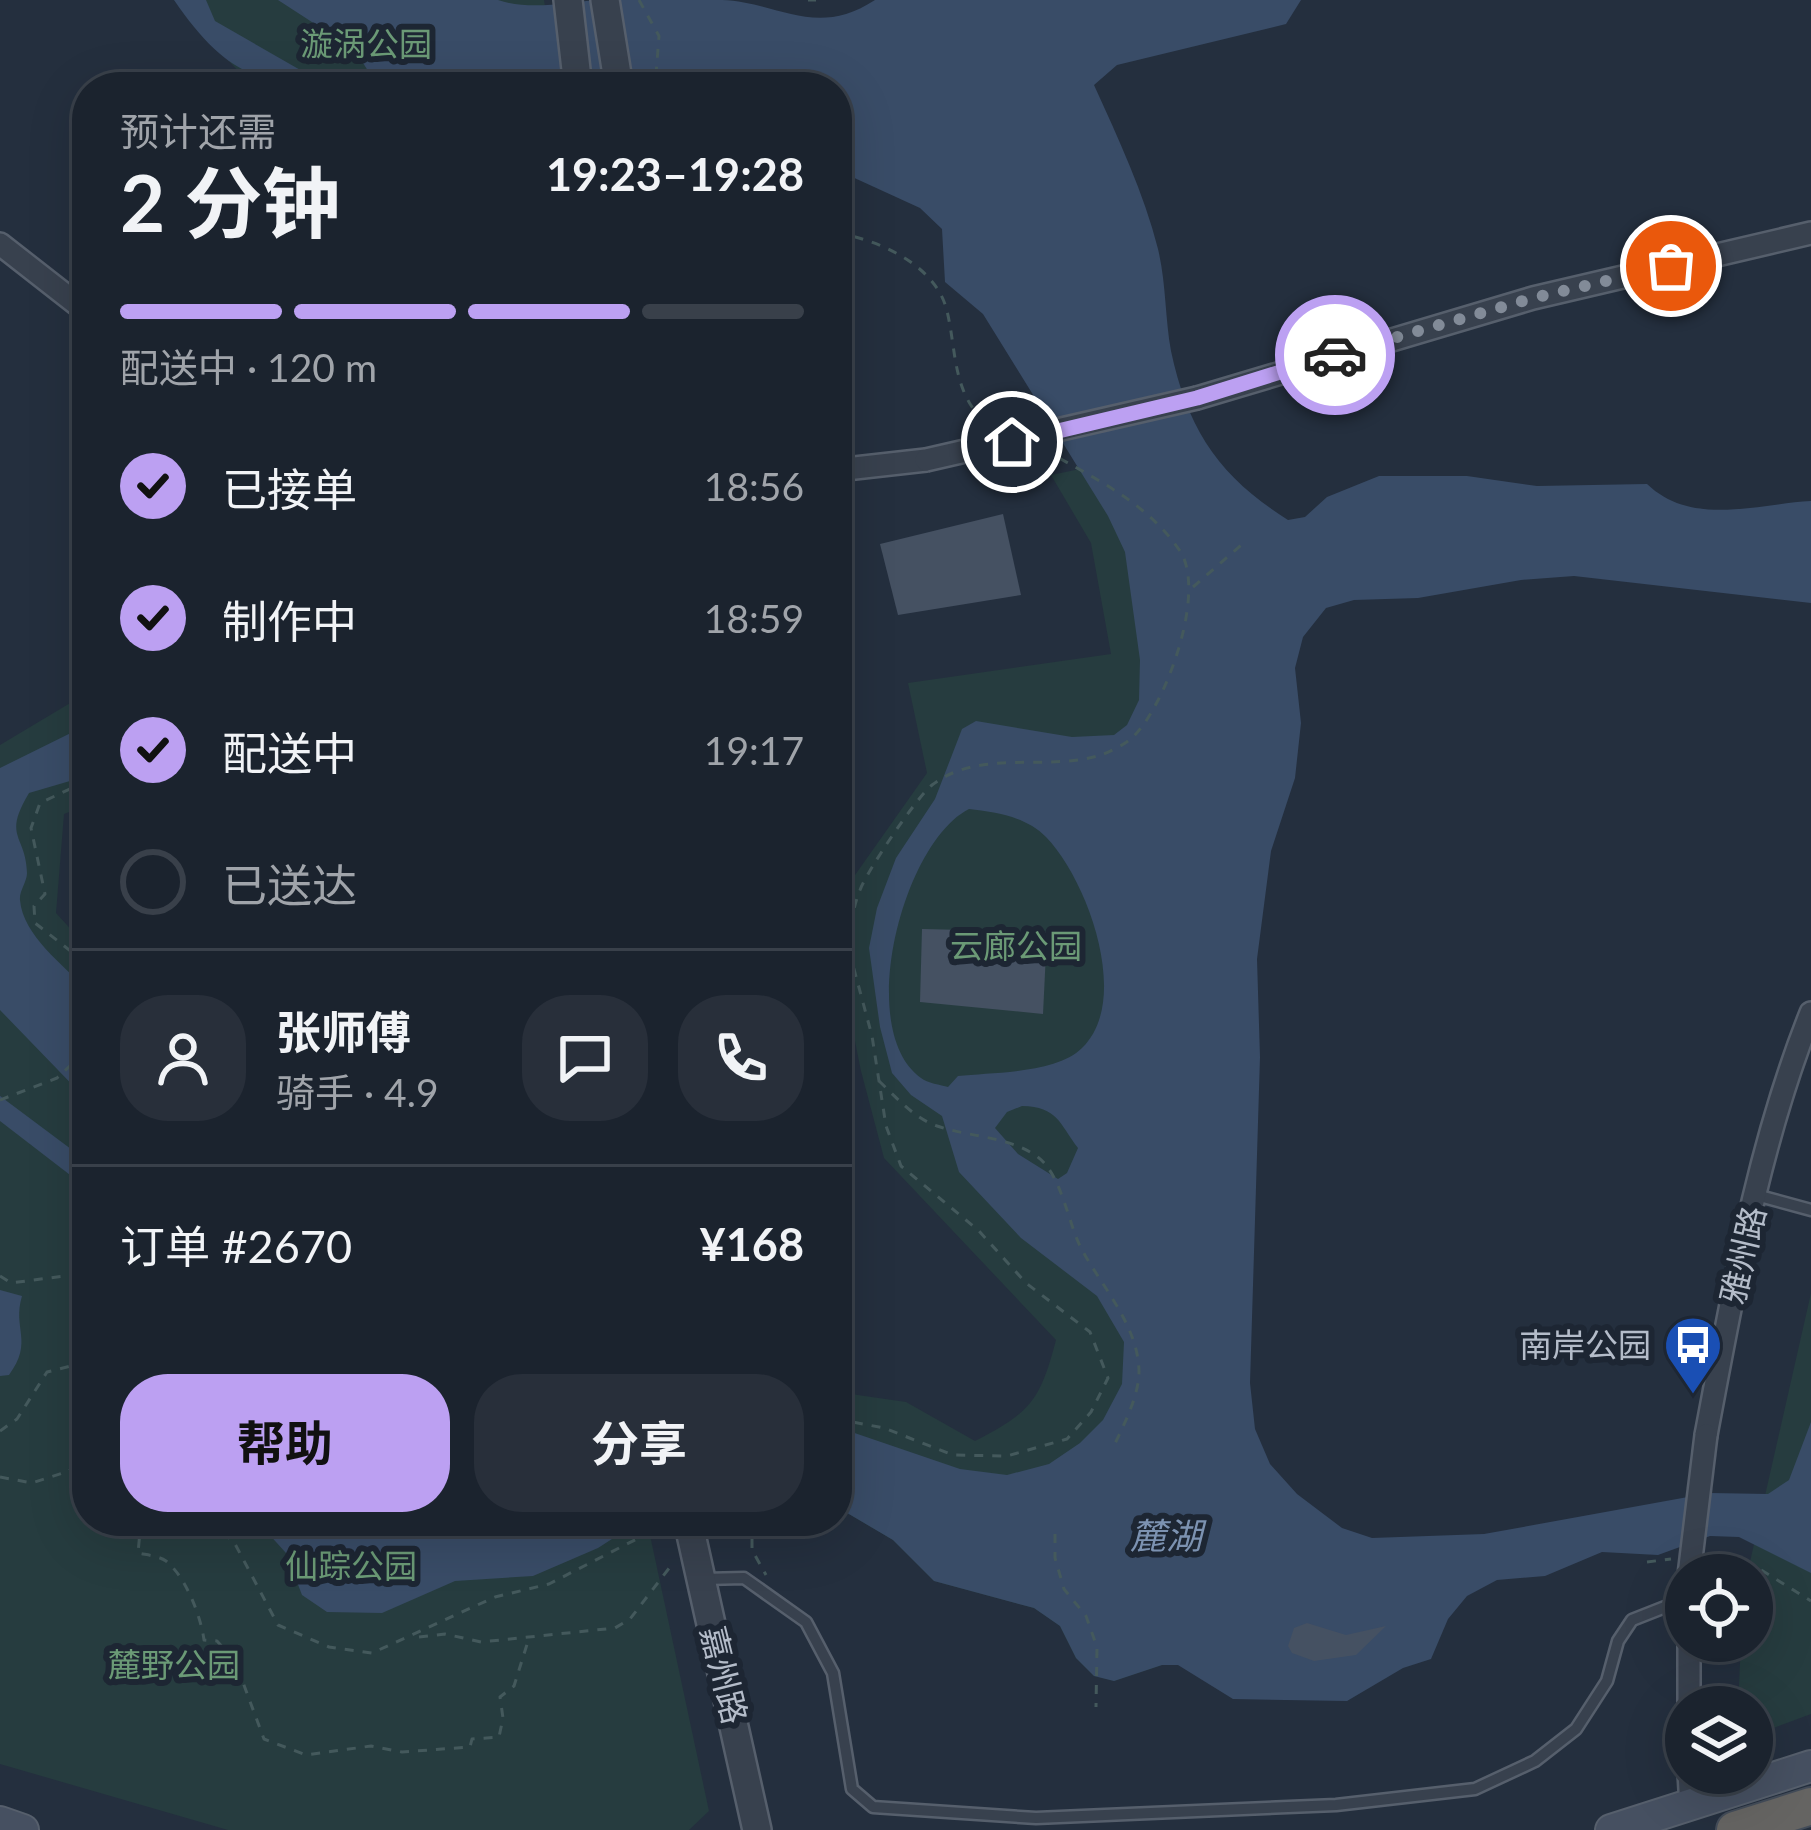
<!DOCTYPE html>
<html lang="zh">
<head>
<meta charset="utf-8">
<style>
  :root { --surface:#1b232e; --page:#282f3a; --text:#f1f3f6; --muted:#a0a4aa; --line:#39404a; --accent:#bca0f2 }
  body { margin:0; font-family:Lato,"Noto Sans SC",sans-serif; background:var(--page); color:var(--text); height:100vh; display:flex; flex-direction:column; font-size:45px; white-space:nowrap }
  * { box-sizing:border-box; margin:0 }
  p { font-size:39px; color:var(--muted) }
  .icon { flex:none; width:66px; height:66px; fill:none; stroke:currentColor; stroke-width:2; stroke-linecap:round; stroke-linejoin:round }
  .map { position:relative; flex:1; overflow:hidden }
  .panel { position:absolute; left:72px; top:72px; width:780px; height:1464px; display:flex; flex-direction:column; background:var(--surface); border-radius:48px; box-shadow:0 12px 48px #0002,0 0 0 3px var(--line) }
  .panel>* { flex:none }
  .fabs { position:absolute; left:1665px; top:1554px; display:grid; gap:24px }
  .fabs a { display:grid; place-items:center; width:108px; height:108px; border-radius:50%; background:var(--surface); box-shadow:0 12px 48px #0002,0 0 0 3px var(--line); font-size:60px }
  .pin { position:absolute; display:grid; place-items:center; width:102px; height:102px; color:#fff; margin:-51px; border:6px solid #fff; border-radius:50%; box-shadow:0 3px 12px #0007 }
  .courier { position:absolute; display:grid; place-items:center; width:120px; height:120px; margin:-60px; border:9px solid #bca0f2; border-radius:50%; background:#fff; color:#222; box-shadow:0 3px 15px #0007 }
  .headline em { font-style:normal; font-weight:700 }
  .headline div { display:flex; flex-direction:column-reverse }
  .headline { display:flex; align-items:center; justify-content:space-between; height:204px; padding:0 48px }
  h1 { font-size:78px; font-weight:700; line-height:90px }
  .bar { display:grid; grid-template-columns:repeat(4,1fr); gap:18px 12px; align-content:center; height:144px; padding:0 48px }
  .bar i { height:15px; border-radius:9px; background:var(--line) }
  .bar .on { background:var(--accent) }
  .bar p { grid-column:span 4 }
  .line { display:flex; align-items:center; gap:30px; padding:0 48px; border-top:3px solid var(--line) }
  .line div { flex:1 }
  .round { display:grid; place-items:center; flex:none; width:126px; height:126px; border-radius:48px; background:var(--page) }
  ol { padding:0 48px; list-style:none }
  li { display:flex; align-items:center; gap:36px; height:132px }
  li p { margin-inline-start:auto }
  li .icon { padding:12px; border-radius:50%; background:var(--accent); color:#111; stroke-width:4 }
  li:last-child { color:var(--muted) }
  li i { width:66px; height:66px; border:6px solid var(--line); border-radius:50% }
  .button { display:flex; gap:24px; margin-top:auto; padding:24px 48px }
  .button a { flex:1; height:138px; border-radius:48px; background:var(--accent); color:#111; font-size:48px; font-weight:700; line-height:138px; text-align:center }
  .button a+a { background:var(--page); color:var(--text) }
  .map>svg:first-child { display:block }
  .green { fill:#263c3f }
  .water { fill:#394c67; fill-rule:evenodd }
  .building { fill:#455162 }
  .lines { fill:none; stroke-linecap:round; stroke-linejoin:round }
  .service-casing { stroke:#565f6c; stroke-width:15 }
  .minor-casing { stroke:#565f6c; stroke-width:26 }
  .tertiary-casing { stroke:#565f6c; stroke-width:32 }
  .secondary-casing { stroke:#565f6c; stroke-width:34 }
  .trunk-casing { stroke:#434c59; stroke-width:40 }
  .path { stroke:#44595c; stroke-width:3; stroke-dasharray:9 9; stroke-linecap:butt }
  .service { stroke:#38414e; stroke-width:10 }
  .minor { stroke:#38414e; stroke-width:21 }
  .tertiary { stroke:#38414e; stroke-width:27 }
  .secondary { stroke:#465061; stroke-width:30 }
  .trunk { stroke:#656462; stroke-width:36 }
  .minor-bridge-casing { stroke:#565f6c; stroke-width:26; stroke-linecap:butt }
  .minor-bridge { stroke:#38414e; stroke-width:21 }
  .done { stroke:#828b98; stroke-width:12; stroke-dasharray:0 21.6 }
  .route { stroke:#bca0f2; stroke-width:15 }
  .labels { text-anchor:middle; stroke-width:12; stroke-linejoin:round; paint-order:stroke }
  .park-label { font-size:33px; fill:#6b9a76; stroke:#1d2633 }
  .street-label { font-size:33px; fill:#b4bcc9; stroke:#1d2633 }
  .poi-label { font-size:33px; fill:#b4bcc9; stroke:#1d2633; text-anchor:end }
  .water-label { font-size:36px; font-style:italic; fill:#7c92b1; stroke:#1d2633 }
</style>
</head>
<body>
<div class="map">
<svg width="1811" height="1830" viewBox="0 0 1811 1830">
  <rect width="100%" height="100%" fill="#242f3e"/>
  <g class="green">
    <polygon points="174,0 544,0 557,87 289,87 238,71"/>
    <path d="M1167 451 1178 1665H1162L1114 1681 1094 1676 1076 1658 1060 1626 1034 1608 934 1581 893 1540 837 1507V1392L906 1402 975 1441C1031 1412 1040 1401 1056 1340L884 1158 861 1071 843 981 848 885 927 773 908 683 1111 654 1091 543 1051 475Z"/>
    <polygon points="87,693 87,805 64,814 56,913 87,947 87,1521 647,1521 709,1811 689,1830 228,1830 0,1764 0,745"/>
    <polygon points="1811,1293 1811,1714 1752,1736 1752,1707 1738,1707 1741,1641 1752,1641 1752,1575 1747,1575"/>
  </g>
  <g class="water">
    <path d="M174 0H206L215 21 330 87C252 87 218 64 174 0Z"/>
    <path d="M278 0H498C531 11 567 2 600 0 640 0 682 0 722 0 779 2 815 39 875 0H1301L1286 24 1117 65 1094 85C1118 138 1144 193 1158 249 1166 282 1165 318 1171 351 1188 431 1220 477 1288 520L1305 517 1327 497 1379 476H1467L1537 486 1647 484C1692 527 1756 504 1811 501V603L1574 576 1521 580 1418 598 1354 600 1326 608 1303 637 1295 668 1301 723 1295 778 1271 851 1257 959 1260 1057 1250 1383 1255 1429 1270 1464 1297 1494 1342 1528 1372 1538 1484 1534 1710 1493 1768 1494 1789 1480 1811 1422V1573L1739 1537 1710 1536 1658 1555 1602 1552 1545 1576 1497 1580 1467 1596 1448 1619 1431 1659 1403 1668 1347 1701 1233 1699 1178 1665H1162L1114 1681 1094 1676 1076 1658 1060 1626 1034 1608 934 1581 893 1540 837 1507V1427L960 1469 1007 1475 1049 1464 1080 1443 1103 1420 1122 1384 1124 1342 1097 1296 1021 1238 959 1172 942 1116 911 1095 892 1073 880 1027 869 948 877 908 896 858 935 799 962 729 976 721 1072 737 1114 735 1127 725 1139 700 1140 660 1125 552 1108 516 983 314 945 282 942 229 920 208 837 170V87H378L355 50ZM969 809C996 812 1027 817 1046 837 1087 879 1132 1000 1082 1048 1056 1074 992 1072 958 1076L948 1087C941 1085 927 1083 921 1078 854 1030 903 842 969 809ZM1022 1106C1058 1107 1059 1123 1078 1148L1067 1173 1058 1179 1018 1154 995 1128 1007 1112Z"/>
    <path d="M87 725V776L29 793C2 838 26 834 27 873 27 882 19 891 20 900 23 936 64 965 87 990V1100L0 1010V768Z"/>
    <polygon points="0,1096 87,1161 87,1188 0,1121"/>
    <path d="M0 1290 22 1296C12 1329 34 1341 9 1375L0 1376Z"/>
    <polygon points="257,1521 640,1521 598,1548 533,1576 455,1581 382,1613 327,1612 302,1595 286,1553"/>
  </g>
  <g class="building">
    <polygon points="1003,514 1021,595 898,615 880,544"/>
    <polygon points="922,929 1047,932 1043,1014 920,1002"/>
    <polygon points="1307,1623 1346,1635 1386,1626 1356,1655 1314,1661 1292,1653 1288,1646 1294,1628"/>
  </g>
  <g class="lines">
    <defs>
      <g id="service">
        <polyline points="1756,1195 1811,1210"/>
        <polyline points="704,1579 744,1578 806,1622 833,1673 852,1789 873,1807 1036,1818 1336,1805 1475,1789 1535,1761 1576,1729 1607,1681 1618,1641 1632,1620 1665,1607 1686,1607"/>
      </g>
      <g id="minor">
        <polyline points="0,244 87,312"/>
        <polyline points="1197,398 1533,298 1811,233"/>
        <polyline points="837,470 926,460"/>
        <path d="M1706 1435C1733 1293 1757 1148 1811 1013"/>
        <polyline points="1689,1707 1689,1641"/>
        <polyline points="1689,1773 1691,1807"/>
      </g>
      <g id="tertiary">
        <polyline points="568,0 578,87"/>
        <polyline points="605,0 619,87"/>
        <polyline points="688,1521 757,1830"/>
      </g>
      <g id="secondary">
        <polyline points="0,1822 23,1830"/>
        <polyline points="1611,1830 1811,1766"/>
      </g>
      <polyline id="trunk" points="1735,1830 1811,1806"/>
    </defs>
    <use href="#service" class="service-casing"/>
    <use href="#minor" class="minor-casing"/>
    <use href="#tertiary" class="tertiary-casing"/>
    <use href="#secondary" class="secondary-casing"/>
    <use href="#trunk" class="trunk-casing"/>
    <g class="path">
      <polyline points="639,0 659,36 655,87"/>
      <polyline points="808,0 816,0"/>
      <path d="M837 233C879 240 936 265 947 311 957 353 952 393 987 424"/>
      <polyline points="1193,587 1247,540"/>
      <polyline points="87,781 40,803 31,828 45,894 34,906 35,923 87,964"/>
      <polyline points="837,943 847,943 872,1036 886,1126 901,1166 979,1231 1026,1283 1090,1332 1108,1378 1091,1412 1067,1439 1007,1456 953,1455 884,1428 837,1419"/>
      <path d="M847 943C851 926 853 907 860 890 867 871 916 798 932 785 980 748 1048 772 1101 755 1111 751 1126 744 1133 737 1166 705 1207 592 1180 551 1148 504 1098 480 1050 453"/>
      <path d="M879 1081C897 1098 914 1118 937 1126 969 1137 1006 1136 1035 1155 1061 1172 1067 1219 1080 1246 1100 1285 1138 1324 1139 1371 1139 1397 1123 1426 1112 1450"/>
      <polyline points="0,1100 57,1078 87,1050"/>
      <polyline points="0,1276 11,1283 87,1273"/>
      <polyline points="0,1431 17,1419 47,1372 87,1362"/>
      <polyline points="0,1477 32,1483 69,1471 87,1454"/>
      <path d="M141 1521 138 1553C147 1555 159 1556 166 1561 186 1577 201 1617 204 1640L217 1641 235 1661 264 1739 306 1755 371 1746 402 1752 470 1747 472 1739 499 1737 503 1718 500 1697 514 1686 529 1638"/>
      <polyline points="209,1521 234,1542 278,1625 329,1647 372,1653 495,1597 549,1584 662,1526"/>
      <polyline points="752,1521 752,1550 766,1575"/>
      <polyline points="1055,1534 1055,1558 1064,1589 1086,1616 1097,1647 1096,1707"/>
      <polyline points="1710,1555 1750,1563 1811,1601"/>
      <polyline points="1647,1562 1671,1559"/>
      <polyline points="419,1637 445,1634 481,1642 615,1628 630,1619 670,1567"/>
    </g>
    <use href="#service" class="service"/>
    <use href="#minor" class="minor"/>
    <use href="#tertiary" class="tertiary"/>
    <use href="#secondary" class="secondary"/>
    <use href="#trunk" class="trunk"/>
    <defs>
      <g id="minor-bridge">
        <polyline points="926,460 1197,398"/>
        <polyline points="1689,1575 1706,1435"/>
      </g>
    </defs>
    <use href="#minor-bridge" class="minor-bridge-casing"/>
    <use href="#minor-bridge" class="minor-bridge"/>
  </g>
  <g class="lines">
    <polyline class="done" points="1335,355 1533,298 1671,266"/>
    <polyline class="route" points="1012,442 1197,398 1335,355"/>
  </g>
  <defs>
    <symbol id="bus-pin" viewBox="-11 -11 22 30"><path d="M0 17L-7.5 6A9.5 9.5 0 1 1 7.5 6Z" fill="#1a4fb4" stroke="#1d2633"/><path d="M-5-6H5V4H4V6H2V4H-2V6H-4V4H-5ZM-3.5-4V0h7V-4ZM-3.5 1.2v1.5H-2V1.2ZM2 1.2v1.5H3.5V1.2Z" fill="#fff"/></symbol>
  </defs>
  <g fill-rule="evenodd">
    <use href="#bus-pin" x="1660" y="1312" width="66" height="90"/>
  </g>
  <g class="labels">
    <g class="park-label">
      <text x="366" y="56">漩涡公园</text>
      <text x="1016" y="958">云廊公园</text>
      <text x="351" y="1578">仙踪公园</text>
      <text x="174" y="1677">麓野公园</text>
    </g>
    <g class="street-label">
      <text transform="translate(1743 1255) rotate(-77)" y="12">雅州路</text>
      <text transform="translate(724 1675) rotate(76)" y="12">嘉州路</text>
    </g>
    <g class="poi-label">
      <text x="1651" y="1357">南岸公园</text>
    </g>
    <g class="water-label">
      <text x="1166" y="1549">麓湖</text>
    </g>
  </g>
</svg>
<div class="fabs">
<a><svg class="icon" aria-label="locate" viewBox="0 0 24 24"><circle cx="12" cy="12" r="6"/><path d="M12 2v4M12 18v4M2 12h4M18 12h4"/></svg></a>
<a><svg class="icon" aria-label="layers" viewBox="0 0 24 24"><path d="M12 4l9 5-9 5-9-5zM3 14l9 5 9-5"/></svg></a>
</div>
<div class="pin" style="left:1671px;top:266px;background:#ea580c"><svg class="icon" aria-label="bag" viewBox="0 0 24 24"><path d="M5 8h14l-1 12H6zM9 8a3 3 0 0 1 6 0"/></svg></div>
<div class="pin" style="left:1012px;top:442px;background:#1f2937"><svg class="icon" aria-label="home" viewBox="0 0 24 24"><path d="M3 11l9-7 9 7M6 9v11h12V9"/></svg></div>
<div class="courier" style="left:1335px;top:355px"><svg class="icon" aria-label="car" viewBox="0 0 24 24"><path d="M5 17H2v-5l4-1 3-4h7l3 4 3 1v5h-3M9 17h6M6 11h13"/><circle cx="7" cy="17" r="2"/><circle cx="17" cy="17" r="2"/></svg></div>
<section class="panel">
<div class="headline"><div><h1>2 分钟</h1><p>预计还需</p></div><em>19:23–19:28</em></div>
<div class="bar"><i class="on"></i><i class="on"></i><i class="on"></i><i></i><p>配送中 · 120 m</p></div>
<ol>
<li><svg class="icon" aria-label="check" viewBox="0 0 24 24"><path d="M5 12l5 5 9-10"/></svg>已接单<p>18:56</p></li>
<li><svg class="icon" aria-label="check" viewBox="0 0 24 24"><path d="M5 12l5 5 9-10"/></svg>制作中<p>18:59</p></li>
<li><svg class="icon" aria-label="check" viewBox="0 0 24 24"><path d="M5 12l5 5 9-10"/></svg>配送中<p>19:17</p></li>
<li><i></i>已送达</li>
</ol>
<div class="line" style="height:216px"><a class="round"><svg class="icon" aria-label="person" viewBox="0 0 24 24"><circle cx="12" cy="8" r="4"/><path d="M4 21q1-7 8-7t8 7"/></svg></a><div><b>张师傅</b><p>骑手 · 4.9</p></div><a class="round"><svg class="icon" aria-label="chat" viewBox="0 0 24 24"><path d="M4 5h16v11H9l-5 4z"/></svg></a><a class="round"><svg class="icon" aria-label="phone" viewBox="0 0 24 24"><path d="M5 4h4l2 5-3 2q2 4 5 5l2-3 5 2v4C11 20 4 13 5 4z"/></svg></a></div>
<div class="line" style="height:156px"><div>订单 #2670</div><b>¥168</b></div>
<div class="button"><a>帮助</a><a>分享</a></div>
</section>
</div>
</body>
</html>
